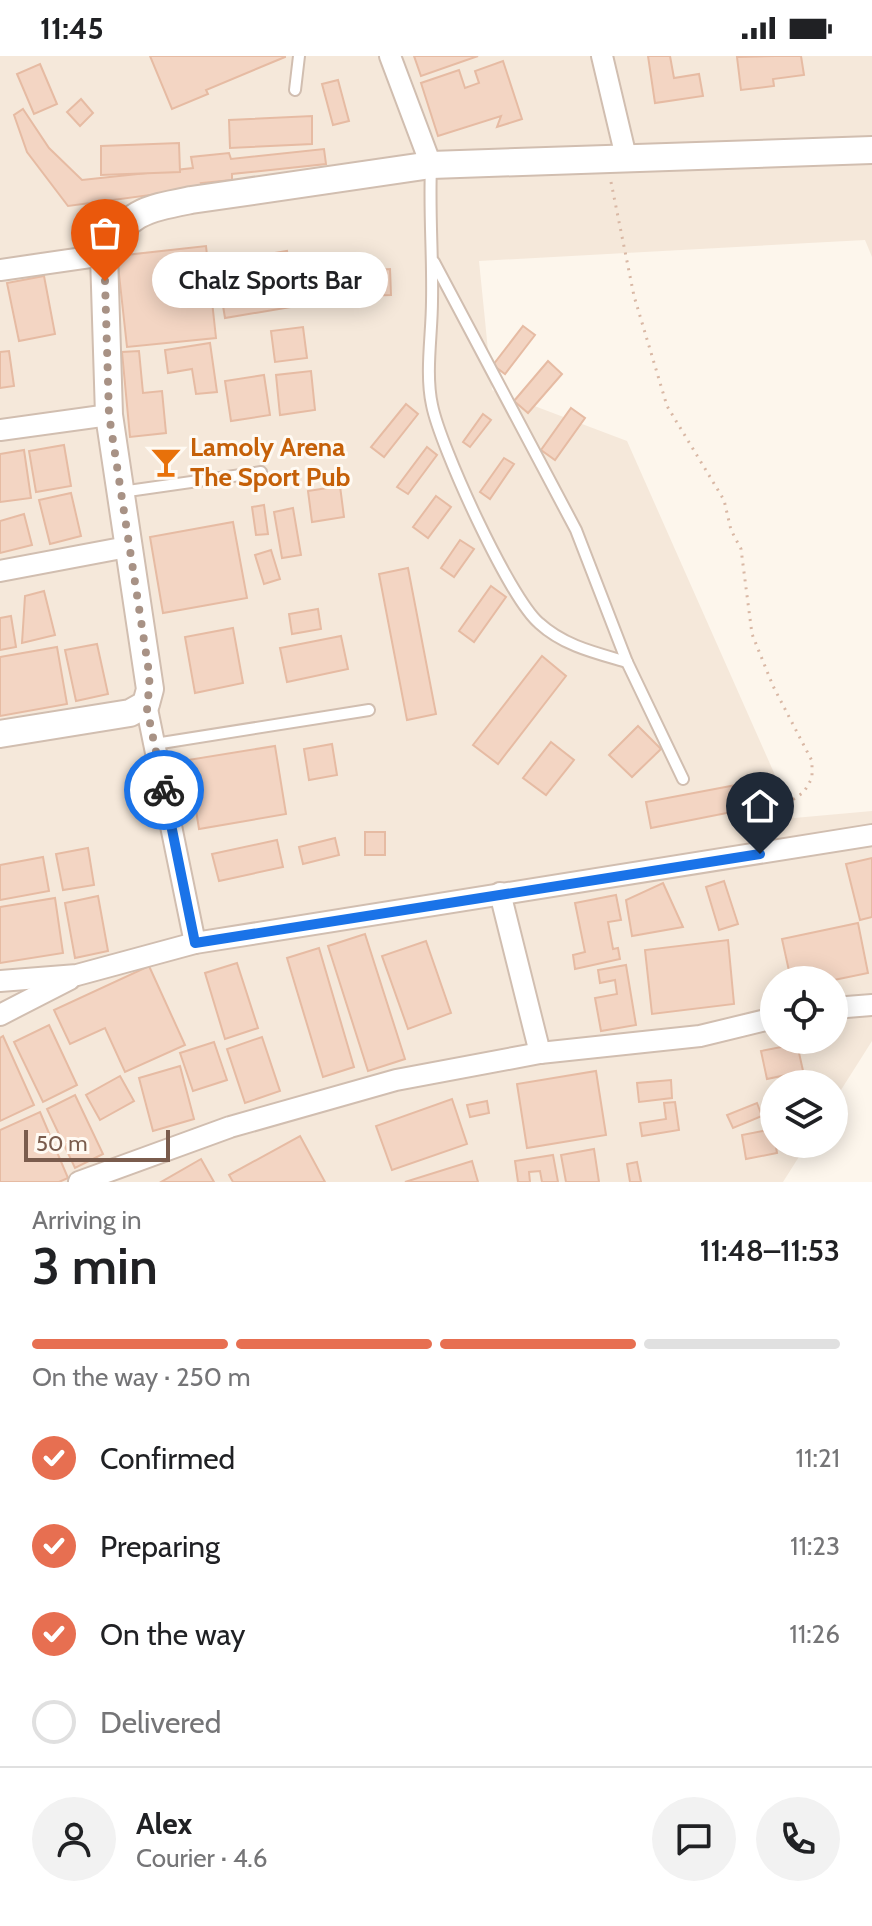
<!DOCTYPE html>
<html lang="en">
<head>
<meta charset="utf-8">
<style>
  :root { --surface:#fff; --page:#f2f2f2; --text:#202124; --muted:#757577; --line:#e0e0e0; --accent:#e76f51 }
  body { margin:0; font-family:Cabin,sans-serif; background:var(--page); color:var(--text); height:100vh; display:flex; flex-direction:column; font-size:30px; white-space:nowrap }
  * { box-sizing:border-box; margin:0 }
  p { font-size:26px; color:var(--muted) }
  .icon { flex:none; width:44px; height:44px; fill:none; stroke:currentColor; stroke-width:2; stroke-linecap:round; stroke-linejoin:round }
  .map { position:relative; height:1126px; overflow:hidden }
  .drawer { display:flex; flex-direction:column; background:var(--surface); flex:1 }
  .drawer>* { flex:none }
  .buttons { position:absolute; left:760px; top:910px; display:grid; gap:16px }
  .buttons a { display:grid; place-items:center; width:88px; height:88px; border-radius:50%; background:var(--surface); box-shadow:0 4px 20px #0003; font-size:40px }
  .scale { position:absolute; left:24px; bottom:20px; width:146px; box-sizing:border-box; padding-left:8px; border:4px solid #7a5c4d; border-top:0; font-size:22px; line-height:28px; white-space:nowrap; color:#7a5c4d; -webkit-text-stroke:6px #fffaf3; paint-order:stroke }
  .pin { position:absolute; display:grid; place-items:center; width:68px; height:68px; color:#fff; margin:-82px -34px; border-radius:50% 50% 50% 0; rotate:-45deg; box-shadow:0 0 8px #0007 }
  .pin .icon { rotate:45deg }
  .courier { position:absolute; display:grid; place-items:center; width:80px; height:80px; margin:-40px; border:6px solid #1a73e8; border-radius:50%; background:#fff; color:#222; box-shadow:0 2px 10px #0007 }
  .bubble { position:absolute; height:56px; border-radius:28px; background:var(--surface); box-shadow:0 4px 20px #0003; font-size:26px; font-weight:600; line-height:56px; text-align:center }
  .overview em { font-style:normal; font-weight:600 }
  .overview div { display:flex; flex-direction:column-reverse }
  .overview { display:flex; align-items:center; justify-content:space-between; height:136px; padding:0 32px }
  h1 { font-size:52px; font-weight:600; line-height:60px }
  .bar { display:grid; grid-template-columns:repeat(4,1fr); gap:12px 8px; align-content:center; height:96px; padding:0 32px }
  .bar i { height:10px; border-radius:6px; background:var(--line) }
  .bar .on { background:var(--accent) }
  .bar p { grid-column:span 4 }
  .line { display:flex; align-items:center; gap:20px; padding:0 32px; border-top:2px solid var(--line) }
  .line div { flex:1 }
  .round { display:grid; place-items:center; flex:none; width:84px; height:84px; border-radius:42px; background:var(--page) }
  ol { padding:0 32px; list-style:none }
  li { display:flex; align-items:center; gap:24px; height:88px }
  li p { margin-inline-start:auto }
  li .icon { padding:8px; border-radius:50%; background:var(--accent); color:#fff; stroke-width:4 }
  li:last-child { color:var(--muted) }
  li i { width:44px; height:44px; border:4px solid var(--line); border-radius:50% }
  .status { display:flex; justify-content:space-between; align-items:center; height:56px; padding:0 40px; background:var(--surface); direction:ltr }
  .status svg { height:22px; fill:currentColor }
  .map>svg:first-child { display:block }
  .residential { fill:#f5e8da; fill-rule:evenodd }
  .building { fill:#f3d5c3; stroke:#e6bba3; stroke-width:2 }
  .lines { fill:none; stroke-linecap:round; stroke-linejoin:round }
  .service-casing { stroke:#d1beb0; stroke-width:14 }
  .minor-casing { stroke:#d1beb0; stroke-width:24 }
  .tertiary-casing { stroke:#d1beb0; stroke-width:30 }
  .path { stroke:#d9b8a5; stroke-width:3; stroke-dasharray:2 6; stroke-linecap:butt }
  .service { stroke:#fff; stroke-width:10 }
  .minor { stroke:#fff; stroke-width:20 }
  .tertiary { stroke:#fff; stroke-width:26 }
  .done { stroke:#a89285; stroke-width:8; stroke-dasharray:0 14.4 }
  .route { stroke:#1a73e8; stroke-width:10 }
  .labels { text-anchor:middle; stroke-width:6; stroke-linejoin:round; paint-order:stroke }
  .food-label { font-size:26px; font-weight:bold; fill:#c56008; stroke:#fffaf3; text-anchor:start }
</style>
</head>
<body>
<div class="status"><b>11:45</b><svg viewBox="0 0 49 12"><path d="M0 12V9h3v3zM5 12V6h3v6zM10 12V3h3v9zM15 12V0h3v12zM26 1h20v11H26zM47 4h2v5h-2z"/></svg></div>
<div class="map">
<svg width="872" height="1126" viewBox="0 0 872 1126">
  <rect width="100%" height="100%" fill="#fdf6ec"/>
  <path class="residential" d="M0 0H872V201L865 184 479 205 492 334 627 385 794 762 872 755V985L834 1045V1028H774V1088H807L783 1126H0ZM774 924H834V984H774Z"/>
  <g class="building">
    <polygon points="150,0 285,0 285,1 206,34 208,38 172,53"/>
    <polygon points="414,0 478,0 421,20"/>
    <polygon points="648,0 670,0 674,22 699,18 703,40 655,47"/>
    <polygon points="776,0 801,0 804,19 773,23 774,30 741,34 737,1"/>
    <polygon points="503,5 522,63 497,71 501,60 438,80 421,27 459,14 465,32 479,27 475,15"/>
    <polygon points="40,8 57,48 34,58 17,18"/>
    <polygon points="338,24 349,65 333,69 322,28"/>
    <polygon points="81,43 93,57 80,70 67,56"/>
    <polygon points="23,53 49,92 82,124 193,112 191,101 229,97 231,103 324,93 326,108 232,118 232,124 201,127 203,132 68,150 27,96 14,59"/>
    <polygon points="312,60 312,88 230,92 229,64"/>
    <polygon points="179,87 180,116 101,119 101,90"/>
    <polygon points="206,190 216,282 127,291 117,200"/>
    <polygon points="287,195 297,250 225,262 216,207"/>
    <polygon points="390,213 391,239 358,240 357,215"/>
    <polygon points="44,220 55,278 19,285 7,227"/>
    <polygon points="523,270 535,279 505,318 493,309"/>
    <polygon points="303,271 307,302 275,306 271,275"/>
    <polygon points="210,287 217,336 196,338 192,313 168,317 165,294"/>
    <polygon points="9,295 14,330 0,332 0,296"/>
    <polygon points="139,295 143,337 162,335 166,377 130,381 122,296"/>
    <polygon points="548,305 562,318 528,357 514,345"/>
    <polygon points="311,315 315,354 280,359 276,319"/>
    <polygon points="264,319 270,359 231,365 225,325"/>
    <polygon points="406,348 418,358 384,401 371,391"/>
    <polygon points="571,352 585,362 555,404 541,394"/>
    <polygon points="483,358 491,364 470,391 463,386"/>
    <polygon points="64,389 71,430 36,436 29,395"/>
    <polygon points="427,391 437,399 408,438 397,431"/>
    <polygon points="24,394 31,442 0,446 0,398"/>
    <polygon points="504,402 514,408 490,443 480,436"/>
    <polygon points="340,430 344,461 312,466 308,435"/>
    <polygon points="71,437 81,480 50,488 39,444"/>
    <polygon points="436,440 451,451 428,482 413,471"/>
    <polygon points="264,449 268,478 256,479 252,451"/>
    <polygon points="293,452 301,499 282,502 274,456"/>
    <polygon points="24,458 32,489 0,497 0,465"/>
    <polygon points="233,466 247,542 163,557 150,481"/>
    <polygon points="460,484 474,493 454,521 441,512"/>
    <polygon points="271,494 280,523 264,528 255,499"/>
    <polygon points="408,512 436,658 407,664 379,518"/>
    <polygon points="491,530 506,541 474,586 459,575"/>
    <polygon points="44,535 55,579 22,587 25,540"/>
    <polygon points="318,553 321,573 292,578 289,558"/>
    <polygon points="11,560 16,591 0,594 0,562"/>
    <polygon points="233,572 243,627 195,637 185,581"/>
    <polygon points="341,580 348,613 287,626 280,592"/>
    <polygon points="97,588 108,638 76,645 65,594"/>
    <polygon points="57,591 67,648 0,660 0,601"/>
    <polygon points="542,600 566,620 498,708 473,689"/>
    <polygon points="638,670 661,693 632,721 609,699"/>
    <polygon points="551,686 574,704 546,739 523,722"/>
    <polygon points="332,688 337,719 309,724 304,693"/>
    <polygon points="275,690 286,758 199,773 188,704"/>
    <polygon points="752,726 757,751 651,772 646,746"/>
    <rect x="365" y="776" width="20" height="23"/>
    <polygon points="335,782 339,799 303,808 299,791"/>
    <polygon points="277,784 283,811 219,825 212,798"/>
    <polygon points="88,792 94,829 63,834 56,798"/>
    <polygon points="43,801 49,835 0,844 0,809"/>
    <polygon points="872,802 872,861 860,864 846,808"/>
    <polygon points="724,825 738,868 719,874 706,831"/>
    <polygon points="663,827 683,871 632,880 626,844"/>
    <polygon points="616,839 621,864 608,866 613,893 618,892 620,903 575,913 573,899 585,896 575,847"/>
    <polygon points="98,840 108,895 75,902 65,847"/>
    <polygon points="55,842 63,897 0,907 0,851"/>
    <polygon points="858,867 868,917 834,924 791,924 782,883"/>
    <polygon points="365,878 405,1003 368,1015 328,890"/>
    <polygon points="728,884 734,948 652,958 645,894"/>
    <polygon points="426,885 451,957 408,973 382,900"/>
    <polygon points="319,892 354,1011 323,1021 287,902"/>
    <polygon points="237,907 258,972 225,983 205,917"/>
    <polygon points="626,909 636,969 601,975 595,942 617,938 615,924 600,927 598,914"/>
    <polygon points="149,910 185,989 125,1016 105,972 70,988 54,954"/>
    <polygon points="49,969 77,1029 43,1046 14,986"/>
    <polygon points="3,980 34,1049 0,1065 0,982"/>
    <polygon points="262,981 280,1035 245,1047 227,993"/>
    <polygon points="214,986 227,1024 193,1035 180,997"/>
    <polygon points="797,988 806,1028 794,1028 791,1018 767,1023 761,995"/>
    <polygon points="180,1010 194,1063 153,1075 139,1022"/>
    <polygon points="596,1015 606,1079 527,1092 517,1028"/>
    <polygon points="120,1020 134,1045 100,1064 86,1039"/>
    <polygon points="671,1024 672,1042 639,1046 637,1027"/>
    <polygon points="75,1039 103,1098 75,1112 47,1053"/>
    <polygon points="452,1043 467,1088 392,1114 376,1070"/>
    <polygon points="487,1045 489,1057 470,1061 467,1049"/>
    <polygon points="675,1046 679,1074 642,1080 640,1067 666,1063 664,1047"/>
    <polygon points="757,1047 762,1060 733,1072 727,1059"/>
    <polygon points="40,1056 68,1122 59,1126 0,1126 0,1074"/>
    <polygon points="773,1073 777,1097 746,1103 742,1079"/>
    <polygon points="300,1080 325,1126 233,1126 229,1119"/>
    <polygon points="594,1093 599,1126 566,1126 561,1099"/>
    <polygon points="553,1099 558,1126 542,1126 540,1115 529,1116 530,1126 518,1126 515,1105"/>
    <polygon points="201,1103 214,1126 161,1126"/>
    <polygon points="472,1105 478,1126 405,1126"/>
    <polygon points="637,1106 641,1126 630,1126 627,1108"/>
  </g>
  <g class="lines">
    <defs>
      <g id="service">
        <polyline points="295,34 299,0"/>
        <path d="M431 111C429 156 433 200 432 245 432 278 425 317 432 349 440 390 509 541 539 567 564 590 596 597 627 606"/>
        <polyline points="434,206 576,474 627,606 683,723"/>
        <polyline points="121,436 261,416"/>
        <polyline points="155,688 369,654"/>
      </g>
      <g id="minor">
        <polyline points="390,0 431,109"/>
        <polyline points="602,0 626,101"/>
        <polyline points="0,214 104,199"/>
        <polyline points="0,374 109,359"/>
        <polyline points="0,515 127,491"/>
        <polyline points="146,648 195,887"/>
        <polyline points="500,837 540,997"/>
        <polyline points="0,925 77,919 195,887 872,779"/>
        <polyline points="834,952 872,949"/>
        <polyline points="0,959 70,923"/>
        <polyline points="79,1126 230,1071 396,1024 540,997 700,980 774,962"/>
      </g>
      <path id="tertiary" d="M0 678 130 657 146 648 150 633 109 359 104 199C126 156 146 153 191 144L431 109 872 94"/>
    </defs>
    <use href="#service" class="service-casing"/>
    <use href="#minor" class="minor-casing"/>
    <use href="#tertiary" class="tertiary-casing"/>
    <polyline class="path" points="611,126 634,240 667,350 724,444 731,474 741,493 752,578 773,630 812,705 812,722 804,736 742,778"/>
    <use href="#service" class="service"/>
    <use href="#minor" class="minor"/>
    <use href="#tertiary" class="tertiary"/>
  </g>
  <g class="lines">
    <polyline class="done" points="105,225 109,359 148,610 150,633 146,648 164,734"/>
    <polyline class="route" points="164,734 195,887 760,798"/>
  </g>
  <defs>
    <symbol id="bar-bare" viewBox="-9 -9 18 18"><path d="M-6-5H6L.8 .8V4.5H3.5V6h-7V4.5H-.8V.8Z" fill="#e8710a" stroke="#fffaf3" stroke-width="2.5" paint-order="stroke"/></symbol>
  </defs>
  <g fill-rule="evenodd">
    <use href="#bar-bare" x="144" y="384" width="44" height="44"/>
  </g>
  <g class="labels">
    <g class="food-label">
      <text x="190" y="400">Lamoly Arena<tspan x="190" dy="30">The Sport Pub</tspan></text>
    </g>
  </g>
</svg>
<div class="buttons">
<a><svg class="icon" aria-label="locate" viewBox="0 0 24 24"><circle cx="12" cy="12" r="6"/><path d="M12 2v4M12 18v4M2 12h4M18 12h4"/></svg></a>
<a><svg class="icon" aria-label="layers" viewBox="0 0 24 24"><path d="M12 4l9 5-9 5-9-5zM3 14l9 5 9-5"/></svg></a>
</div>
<div class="scale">50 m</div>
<div class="pin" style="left:105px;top:225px;background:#ea580c"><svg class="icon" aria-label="bag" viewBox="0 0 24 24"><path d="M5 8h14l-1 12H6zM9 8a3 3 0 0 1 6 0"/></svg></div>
<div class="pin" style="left:760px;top:798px;background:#1f2937"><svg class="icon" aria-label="home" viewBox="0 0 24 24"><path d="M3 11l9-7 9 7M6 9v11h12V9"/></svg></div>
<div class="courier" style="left:164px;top:734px"><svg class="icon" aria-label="bike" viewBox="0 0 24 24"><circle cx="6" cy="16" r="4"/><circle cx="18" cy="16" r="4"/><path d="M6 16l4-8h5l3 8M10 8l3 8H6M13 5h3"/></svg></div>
<div class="bubble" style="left:152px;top:196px;width:236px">Chalz Sports Bar</div>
</div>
<section class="drawer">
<div class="overview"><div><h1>3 min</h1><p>Arriving in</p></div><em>11:48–11:53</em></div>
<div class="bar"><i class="on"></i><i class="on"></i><i class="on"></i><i></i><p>On the way · 250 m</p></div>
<ol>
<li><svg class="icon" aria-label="check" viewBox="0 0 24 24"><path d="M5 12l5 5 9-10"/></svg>Confirmed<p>11:21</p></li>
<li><svg class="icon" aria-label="check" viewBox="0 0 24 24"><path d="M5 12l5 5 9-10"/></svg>Preparing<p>11:23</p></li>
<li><svg class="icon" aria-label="check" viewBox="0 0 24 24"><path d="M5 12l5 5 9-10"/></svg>On the way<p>11:26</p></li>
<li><i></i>Delivered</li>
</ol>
<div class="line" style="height:144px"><a class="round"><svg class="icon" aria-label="person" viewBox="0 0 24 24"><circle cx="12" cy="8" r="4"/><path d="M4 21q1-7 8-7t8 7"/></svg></a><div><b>Alex</b><p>Courier · 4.6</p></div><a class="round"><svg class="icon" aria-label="chat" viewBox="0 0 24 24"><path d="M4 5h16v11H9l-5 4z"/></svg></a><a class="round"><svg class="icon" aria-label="phone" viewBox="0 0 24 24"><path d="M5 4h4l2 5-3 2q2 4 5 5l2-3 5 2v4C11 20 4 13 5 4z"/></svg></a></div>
</section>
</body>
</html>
